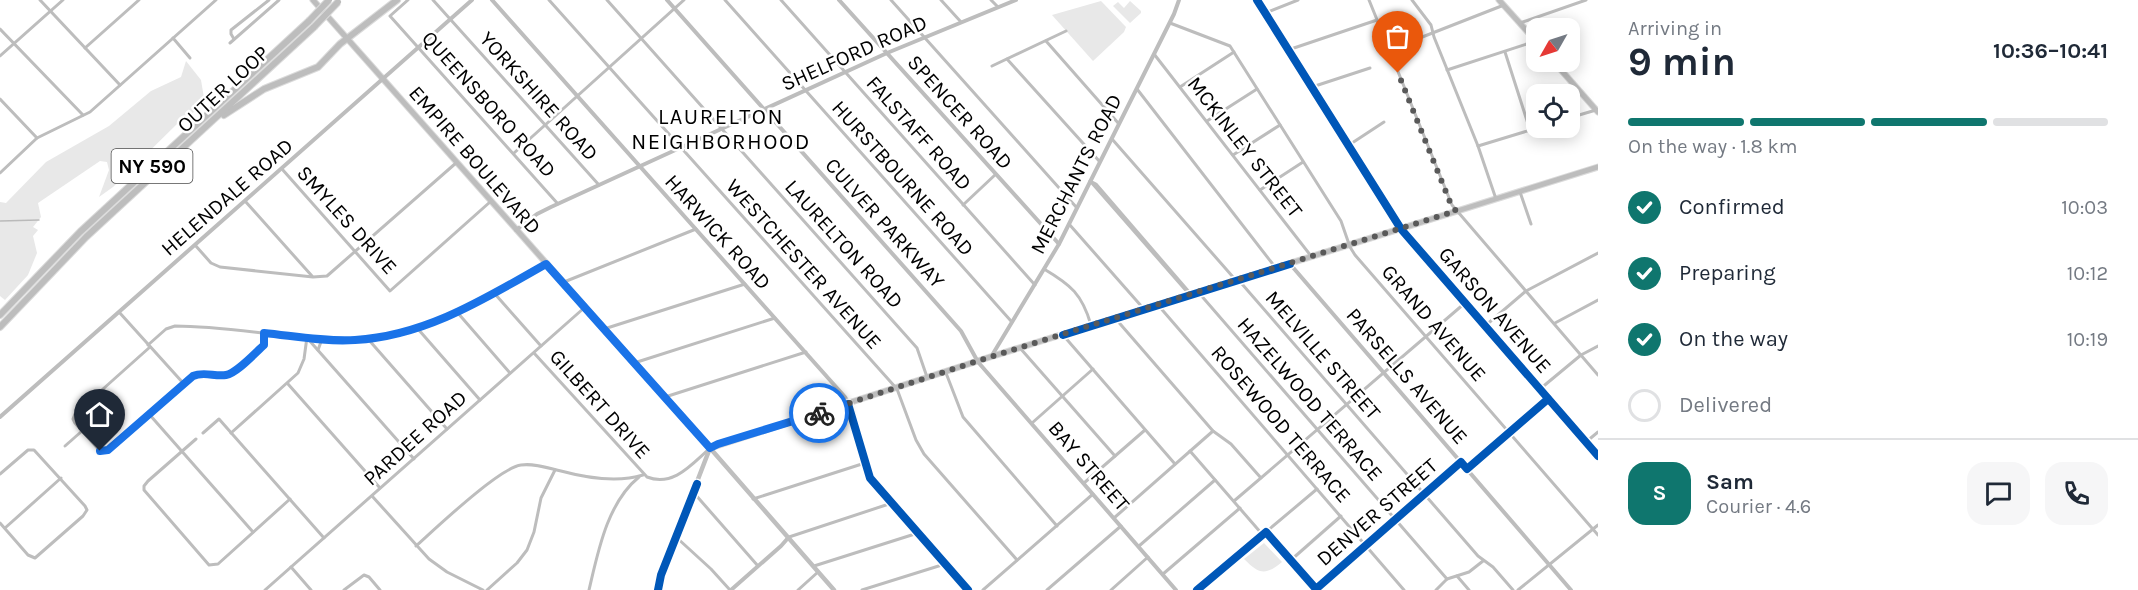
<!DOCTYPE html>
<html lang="en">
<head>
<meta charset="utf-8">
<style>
  :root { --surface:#fff; --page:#f6f6f7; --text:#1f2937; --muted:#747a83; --line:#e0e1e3; --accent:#0f766e }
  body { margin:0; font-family:Karla,sans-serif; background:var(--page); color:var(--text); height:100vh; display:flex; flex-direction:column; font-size:22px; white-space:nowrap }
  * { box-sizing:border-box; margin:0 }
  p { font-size:20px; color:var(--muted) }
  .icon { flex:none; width:33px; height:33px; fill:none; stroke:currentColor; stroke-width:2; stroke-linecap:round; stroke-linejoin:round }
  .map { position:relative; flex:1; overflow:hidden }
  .drawer { display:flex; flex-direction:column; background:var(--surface); width:540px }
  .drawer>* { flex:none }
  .needle { width:39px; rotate:231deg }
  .controls { position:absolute; left:1526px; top:18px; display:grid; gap:12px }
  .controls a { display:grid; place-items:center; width:54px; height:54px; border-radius:12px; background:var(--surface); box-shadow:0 3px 15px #0003; font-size:30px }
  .pin { position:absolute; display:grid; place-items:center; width:51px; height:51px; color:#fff; margin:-62px -26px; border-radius:50% 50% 50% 0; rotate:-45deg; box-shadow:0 0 6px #0007 }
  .pin .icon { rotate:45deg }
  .courier { position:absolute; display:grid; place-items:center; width:60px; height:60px; margin:-30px; border:4px solid #1a73e8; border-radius:50%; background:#fff; color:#222; box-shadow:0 2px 8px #0007 }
  .overview em { font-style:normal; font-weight:700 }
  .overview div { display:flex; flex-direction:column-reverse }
  .overview { display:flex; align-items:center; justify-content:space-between; height:102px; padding:0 30px }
  h1 { font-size:39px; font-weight:700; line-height:45px }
  .bar { display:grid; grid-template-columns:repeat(4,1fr); gap:9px 6px; align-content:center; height:72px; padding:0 30px }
  .bar i { height:8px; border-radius:4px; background:var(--line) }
  .bar .on { background:var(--accent) }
  .bar p { grid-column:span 4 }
  .line { display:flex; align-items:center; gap:15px; padding:0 30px; border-top:2px solid var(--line) }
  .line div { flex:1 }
  .round { display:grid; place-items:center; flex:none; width:63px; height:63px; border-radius:18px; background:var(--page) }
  ol { padding:0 30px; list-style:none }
  li { display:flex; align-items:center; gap:18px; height:66px }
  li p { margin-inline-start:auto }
  li .icon { padding:6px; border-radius:50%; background:var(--accent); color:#fff; stroke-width:4 }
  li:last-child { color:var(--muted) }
  li i { width:33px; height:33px; border:3px solid var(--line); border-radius:50% }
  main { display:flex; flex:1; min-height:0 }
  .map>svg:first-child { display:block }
  .green { fill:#e8e8e8 }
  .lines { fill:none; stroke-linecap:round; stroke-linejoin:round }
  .stream { stroke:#bababa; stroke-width:1.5 }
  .primary-casing { stroke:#dbdbdb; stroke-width:7 }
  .motorway-casing { stroke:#dbdbdb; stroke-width:8 }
  .minor { stroke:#bdbdbd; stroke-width:3 }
  .tertiary { stroke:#bdbdbd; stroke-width:4 }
  .secondary { stroke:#bfbfbf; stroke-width:4.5 }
  .primary { stroke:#bdbdbd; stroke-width:5 }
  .motorway { stroke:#bdbdbd; stroke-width:6 }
  .motorway-bridge-casing { stroke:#dbdbdb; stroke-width:8; stroke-linecap:butt }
  .motorway-bridge { stroke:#bdbdbd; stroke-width:6 }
  .cycleway-casing { stroke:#fff; stroke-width:11 }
  .cycleway { stroke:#0057b8; stroke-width:8 }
  .done { stroke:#595959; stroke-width:6; stroke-dasharray:0 10.8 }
  .route { stroke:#1a73e8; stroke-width:8 }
  .labels { text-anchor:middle; stroke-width:5; stroke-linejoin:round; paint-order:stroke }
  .shield { fill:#fff; stroke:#4c4c4c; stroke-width:1.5 }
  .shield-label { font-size:20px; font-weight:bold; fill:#000 }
  .street-label { font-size:21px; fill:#000; stroke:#fff }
  .neighbourhood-label { font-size:22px; letter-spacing:1.5px; fill:#000; stroke:#fff }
</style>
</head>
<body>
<main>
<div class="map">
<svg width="1598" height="590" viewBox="0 0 1598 590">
  <rect width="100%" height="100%" fill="#fff"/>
  <g class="green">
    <polygon points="1101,1 1126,27 1124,32 1093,61 1052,15"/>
    <polygon points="1130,1 1141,11 1141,13 1130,23 1113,6 1118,2 1124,8"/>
    <polygon points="186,61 201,80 204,98 187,121 180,121 113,187 99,197 109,170 107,162 100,161 38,203 41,217 33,227 38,230 33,236 37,253 28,275 5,300 0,296 0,202 6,203 46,162 109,126 151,91 181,77"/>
    <path d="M1264 543 1282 562C1265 576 1259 574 1244 559Z"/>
  </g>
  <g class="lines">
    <polyline class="stream" points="0,221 39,220"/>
    <defs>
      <g id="primary">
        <polyline points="313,0 710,448 990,357 1598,167"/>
        <polyline points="1499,0 1536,41"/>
        <polyline points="1554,62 1598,112"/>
      </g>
      <g id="motorway">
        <polyline points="224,115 264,89 318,67 340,44 397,0"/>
        <polyline points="0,315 80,232 309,21"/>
        <polyline points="0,327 86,237 314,27"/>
      </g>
    </defs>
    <use href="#primary" class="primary-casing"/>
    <use href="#motorway" class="motorway-casing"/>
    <g class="minor">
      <polyline points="40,0 120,85"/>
      <polyline points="408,0 390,16 558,204"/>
      <polyline points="433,0 599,185"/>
      <polyline points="549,0 897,389 916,440 924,454 1017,560"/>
      <polyline points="607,0 917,348 927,377"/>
      <polyline points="725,0 1011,321"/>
      <polyline points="781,0 1035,285"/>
      <polyline points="891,0 1077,208"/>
      <polyline points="941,0 961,22"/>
      <polyline points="991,0 998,7"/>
      <polyline points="1369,0 1452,205 1598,375"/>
      <polyline points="1412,0 1431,25 1434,37 1478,146 1496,199"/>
      <polyline points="1265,13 1298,0"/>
      <polyline points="1170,23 1230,46 1341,221 1350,247 1355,255 1598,535"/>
      <polyline points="1520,23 1586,0"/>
      <polyline points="0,29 83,115"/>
      <polyline points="173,38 190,58"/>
      <polyline points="234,39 231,34 231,30 269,0"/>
      <polyline points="1046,41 1119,124"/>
      <polyline points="230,43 279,0"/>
      <polyline points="85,48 139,0"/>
      <polyline points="1288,50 1377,20"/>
      <polyline points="1389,50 1504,5"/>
      <polyline points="1505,52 1530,130"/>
      <polyline points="1154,54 1311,256"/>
      <polyline points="0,56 63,0"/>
      <polyline points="1007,59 1100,162"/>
      <polyline points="992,66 1066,31"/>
      <polyline points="1447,70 1536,41"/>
      <polyline points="1180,87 1234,52"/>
      <polyline points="1312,87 1370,68"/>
      <polyline points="1137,89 1275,267"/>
      <polyline points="0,99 37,138"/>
      <polyline points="1569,118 1596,110"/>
      <polyline points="1207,121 1257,89"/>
      <polyline points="1112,139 1233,277 1242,284 1478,556 1493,567 1513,590"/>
      <polyline points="1349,145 1384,122"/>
      <polyline points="1478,146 1537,128"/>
      <polyline points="514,153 684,0"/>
      <polyline points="1233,155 1280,125"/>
      <polyline points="282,169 390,291 490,202"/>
      <polyline points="0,173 37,138 90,112 216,0"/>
      <polyline points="1090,181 1096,184 1190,293"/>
      <polyline points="1091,182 1189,294"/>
      <polyline points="1260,190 1303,162"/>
      <polyline points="1520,192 1531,224"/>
      <polyline points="245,201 312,276"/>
      <polyline points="963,205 996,174"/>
      <polyline points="1069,224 1143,308"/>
      <polyline points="195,245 211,263 220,267 313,277 327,276 456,163"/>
      <path d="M1044 269C1071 285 1082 294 1091 325"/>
      <polyline points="564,282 696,229"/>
      <polyline points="1199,293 1447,579"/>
      <polyline points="495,294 541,346"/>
      <polyline points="1158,305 1404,590"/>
      <polyline points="119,312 184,384"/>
      <polyline points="457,312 510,373"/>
      <polyline points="1115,318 1213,431 1231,444 1261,478"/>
      <polyline points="1555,323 1598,300"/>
      <polyline points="1485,326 1526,291 1598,253"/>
      <polyline points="418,329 480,400"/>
      <polyline points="604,329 745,284"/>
      <polyline points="1063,335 1175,464"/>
      <polyline points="308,339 414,459"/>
      <polyline points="368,339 447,429"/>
      <path d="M148 345 166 329 175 326C231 326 287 339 343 340 415 342 485 299 546 264"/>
      <path d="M150 347 75 414 73 419 75 423 100 451 108 450 193 376C204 371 215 377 226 375 237 373 255 353 264 345V333"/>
      <polyline points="1020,348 1115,456"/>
      <polyline points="318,350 322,339"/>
      <path d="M534 353 647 477C673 487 691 465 709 449"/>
      <polyline points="634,363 775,318"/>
      <polyline points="946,373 963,417 1057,526"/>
      <polyline points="288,384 380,488"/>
      <polyline points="1540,389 1581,355 1598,346"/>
      <polyline points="665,397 806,352"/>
      <polyline points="848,404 870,478 968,590"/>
      <polyline points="149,414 253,532"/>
      <polyline points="1032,423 1093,369"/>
      <polyline points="203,433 219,419 324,538"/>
      <polyline points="231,433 298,373 304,359 307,337"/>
      <polyline points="196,439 148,481 144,486 144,490 209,565 218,564 290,499"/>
      <polyline points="1586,442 1598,432"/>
      <polyline points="65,446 82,431"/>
      <polyline points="1190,451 1262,534"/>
      <polyline points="1467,469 1548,399"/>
      <polyline points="0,474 28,450 34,450 85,506 87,510 83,516 35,558 28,555 0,523"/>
      <polyline points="1084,483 1145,430"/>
      <polyline points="694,493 758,566"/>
      <polyline points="372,496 429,559 447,572 483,590"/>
      <polyline points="753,499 865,463"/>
      <polyline points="1234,501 1465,303"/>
      <polyline points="1114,518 1213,431"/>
      <polyline points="5,528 61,478"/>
      <polyline points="1266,532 1316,589"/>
      <polyline points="676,537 711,569 730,590"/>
      <polyline points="789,537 892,503"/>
      <path d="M416 546C435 529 499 468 521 465 534 463 548 468 561 471 587 478 617 483 643 475"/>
      <polyline points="1139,546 1215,480"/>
      <polyline points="1291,560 1341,516"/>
      <polyline points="814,566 918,533"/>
      <polyline points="291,567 311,590"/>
      <polyline points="1163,574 1240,508"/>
      <polyline points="1457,576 1469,590"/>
      <polyline points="1316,589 1461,462"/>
      <polyline points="265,590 584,308"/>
      <polyline points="344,590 364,575 369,577 380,590"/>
      <polyline points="487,590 517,563 527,550 534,532 541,498 555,470"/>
      <path d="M589 590C598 552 607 503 639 477"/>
      <polyline points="798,590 818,572"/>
      <polyline points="862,590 945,564"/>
      <polyline points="983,590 1093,494"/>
      <polyline points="1047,590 1121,526"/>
      <polyline points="1111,590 1148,557"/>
      <polyline points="1197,590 1317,489"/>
      <polyline points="1436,590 1447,579 1469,572 1483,561"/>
      <polyline points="1518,590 1598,525"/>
    </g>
    <g class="tertiary">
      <polyline points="492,0 845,397 848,403"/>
      <polyline points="667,0 961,331 978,362 1176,590"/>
      <polyline points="839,0 1059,244"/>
      <polyline points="1257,0 1401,229 1598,456"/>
      <polyline points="516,230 537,214 551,207 887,53 1016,0"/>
      <polyline points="1290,264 1571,590"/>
      <polyline points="991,357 1059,244 1174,14 1179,0"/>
      <polyline points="0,417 472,0"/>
      <polyline points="731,590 781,546 788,538"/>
    </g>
    <polyline class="secondary" points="658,590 661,575 710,448 834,590"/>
    <use href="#primary" class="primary"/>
    <use href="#motorway" class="motorway"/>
    <defs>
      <g id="motorway-bridge">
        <polyline points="309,21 329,0"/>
        <polyline points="314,27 338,2"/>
      </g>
    </defs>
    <use href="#motorway-bridge" class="motorway-bridge-casing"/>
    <use href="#motorway-bridge" class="motorway-bridge"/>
    <defs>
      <g id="cycleway">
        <polyline points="1257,0 1401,229 1598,456"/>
        <polyline points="1063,335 1290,264"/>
        <polyline points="848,404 870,478 968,590"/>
        <polyline points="658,590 661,575 697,484"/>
        <polyline points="1197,590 1266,532 1316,589 1461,462 1467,469 1548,399"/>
      </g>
    </defs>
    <use href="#cycleway" class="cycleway-casing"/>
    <use href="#cycleway" class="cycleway"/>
  </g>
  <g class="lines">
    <polyline class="done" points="819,413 990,357 1456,211 1450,202 1398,73"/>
    <path class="route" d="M100 451 108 450 193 376C204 371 215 377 226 375 237 373 255 353 264 345V333C294 336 325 342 355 340 426 336 486 298 546 264L710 448 718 444 819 413"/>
  </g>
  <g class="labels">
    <rect class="shield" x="111.5" y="149" width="81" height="34" rx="4.5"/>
    <g class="shield-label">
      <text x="152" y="173">NY 590</text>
    </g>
    <g class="street-label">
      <text transform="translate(854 53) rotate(-24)" y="7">SHELFORD ROAD</text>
      <text transform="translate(223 89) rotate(-43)" y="7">OUTER LOOP</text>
      <text transform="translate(539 96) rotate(48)" y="7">YORKSHIRE ROAD</text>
      <text transform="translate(489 104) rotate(48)" y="7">QUEENSBORO ROAD</text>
      <text transform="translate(960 112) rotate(48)" y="7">SPENCER ROAD</text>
      <text transform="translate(919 133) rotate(48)" y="7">FALSTAFF ROAD</text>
      <text transform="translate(1245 147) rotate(52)" y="7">MCKINLEY STREET</text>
      <text transform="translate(475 160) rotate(49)" y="7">EMPIRE BOULEVARD</text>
      <text transform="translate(1076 174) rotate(-63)" y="7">MERCHANTS ROAD</text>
      <text transform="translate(903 178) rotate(48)" y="7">HURSTBOURNE ROAD</text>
      <text transform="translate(227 197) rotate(-41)" y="7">HELENDALE ROAD</text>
      <text transform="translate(347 220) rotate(48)" y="7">SMYLES DRIVE</text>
      <text transform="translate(885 223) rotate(48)" y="7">CULVER PARKWAY</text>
      <text transform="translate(718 232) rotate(48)" y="7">HARWICK ROAD</text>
      <text transform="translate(844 244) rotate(48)" y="7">LAURELTON ROAD</text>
      <text transform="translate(804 264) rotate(48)" y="7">WESTCHESTER AVENUE</text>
      <text transform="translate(1495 310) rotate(49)" y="7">GARSON AVENUE</text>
      <text transform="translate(1434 323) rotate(49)" y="7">GRAND AVENUE</text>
      <text transform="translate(1323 355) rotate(49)" y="7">MELVILLE STREET</text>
      <text transform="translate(1407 376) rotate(49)" y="7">PARSELLS AVENUE</text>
      <text transform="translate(1310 399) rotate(49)" y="7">HAZELWOOD TERRACE</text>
      <text transform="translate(600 404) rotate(48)" y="7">GILBERT DRIVE</text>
      <text transform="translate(1281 424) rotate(49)" y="7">ROSEWOOD TERRACE</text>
      <text transform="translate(415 438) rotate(-42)" y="7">PARDEE ROAD</text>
      <text transform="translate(1089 466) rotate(49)" y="7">BAY STREET</text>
      <text transform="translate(1377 512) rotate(-41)" y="7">DENVER STREET</text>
    </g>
    <g class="neighbourhood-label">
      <text x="721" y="124">LAURELTON<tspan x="721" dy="25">NEIGHBORHOOD</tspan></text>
    </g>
  </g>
</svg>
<div class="controls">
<a><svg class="needle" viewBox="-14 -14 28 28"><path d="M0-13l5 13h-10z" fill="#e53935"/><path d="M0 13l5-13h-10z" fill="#747a83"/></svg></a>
<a><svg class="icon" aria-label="locate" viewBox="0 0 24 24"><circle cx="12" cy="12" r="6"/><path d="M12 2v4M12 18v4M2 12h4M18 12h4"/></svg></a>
</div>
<div class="pin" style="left:1398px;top:73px;background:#ea580c"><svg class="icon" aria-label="bag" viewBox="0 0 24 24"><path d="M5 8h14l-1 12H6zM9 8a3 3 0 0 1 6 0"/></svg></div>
<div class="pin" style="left:100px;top:451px;background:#1f2937"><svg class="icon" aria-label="home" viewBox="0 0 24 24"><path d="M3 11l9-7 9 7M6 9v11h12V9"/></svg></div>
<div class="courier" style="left:819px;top:413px"><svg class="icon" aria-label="bike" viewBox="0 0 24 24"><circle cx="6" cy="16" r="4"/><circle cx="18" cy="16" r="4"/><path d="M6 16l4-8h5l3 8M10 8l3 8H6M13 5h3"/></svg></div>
</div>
<section class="drawer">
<div class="overview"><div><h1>9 min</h1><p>Arriving in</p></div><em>10:36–10:41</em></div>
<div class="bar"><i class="on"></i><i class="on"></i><i class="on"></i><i></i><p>On the way · 1.8 km</p></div>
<ol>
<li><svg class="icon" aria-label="check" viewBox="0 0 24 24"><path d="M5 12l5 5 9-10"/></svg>Confirmed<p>10:03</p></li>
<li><svg class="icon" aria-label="check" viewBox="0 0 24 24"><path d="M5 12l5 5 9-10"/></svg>Preparing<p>10:12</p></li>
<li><svg class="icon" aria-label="check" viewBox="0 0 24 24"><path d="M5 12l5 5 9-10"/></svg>On the way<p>10:19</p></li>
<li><i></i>Delivered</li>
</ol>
<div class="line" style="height:108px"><b class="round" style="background:var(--accent);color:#fff">S</b><div><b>Sam</b><p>Courier · 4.6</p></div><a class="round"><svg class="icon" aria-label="chat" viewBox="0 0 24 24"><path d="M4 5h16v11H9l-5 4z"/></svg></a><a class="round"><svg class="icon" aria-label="phone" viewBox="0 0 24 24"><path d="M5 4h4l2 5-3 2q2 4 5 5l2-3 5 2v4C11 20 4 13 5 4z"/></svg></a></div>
</section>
</main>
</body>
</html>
